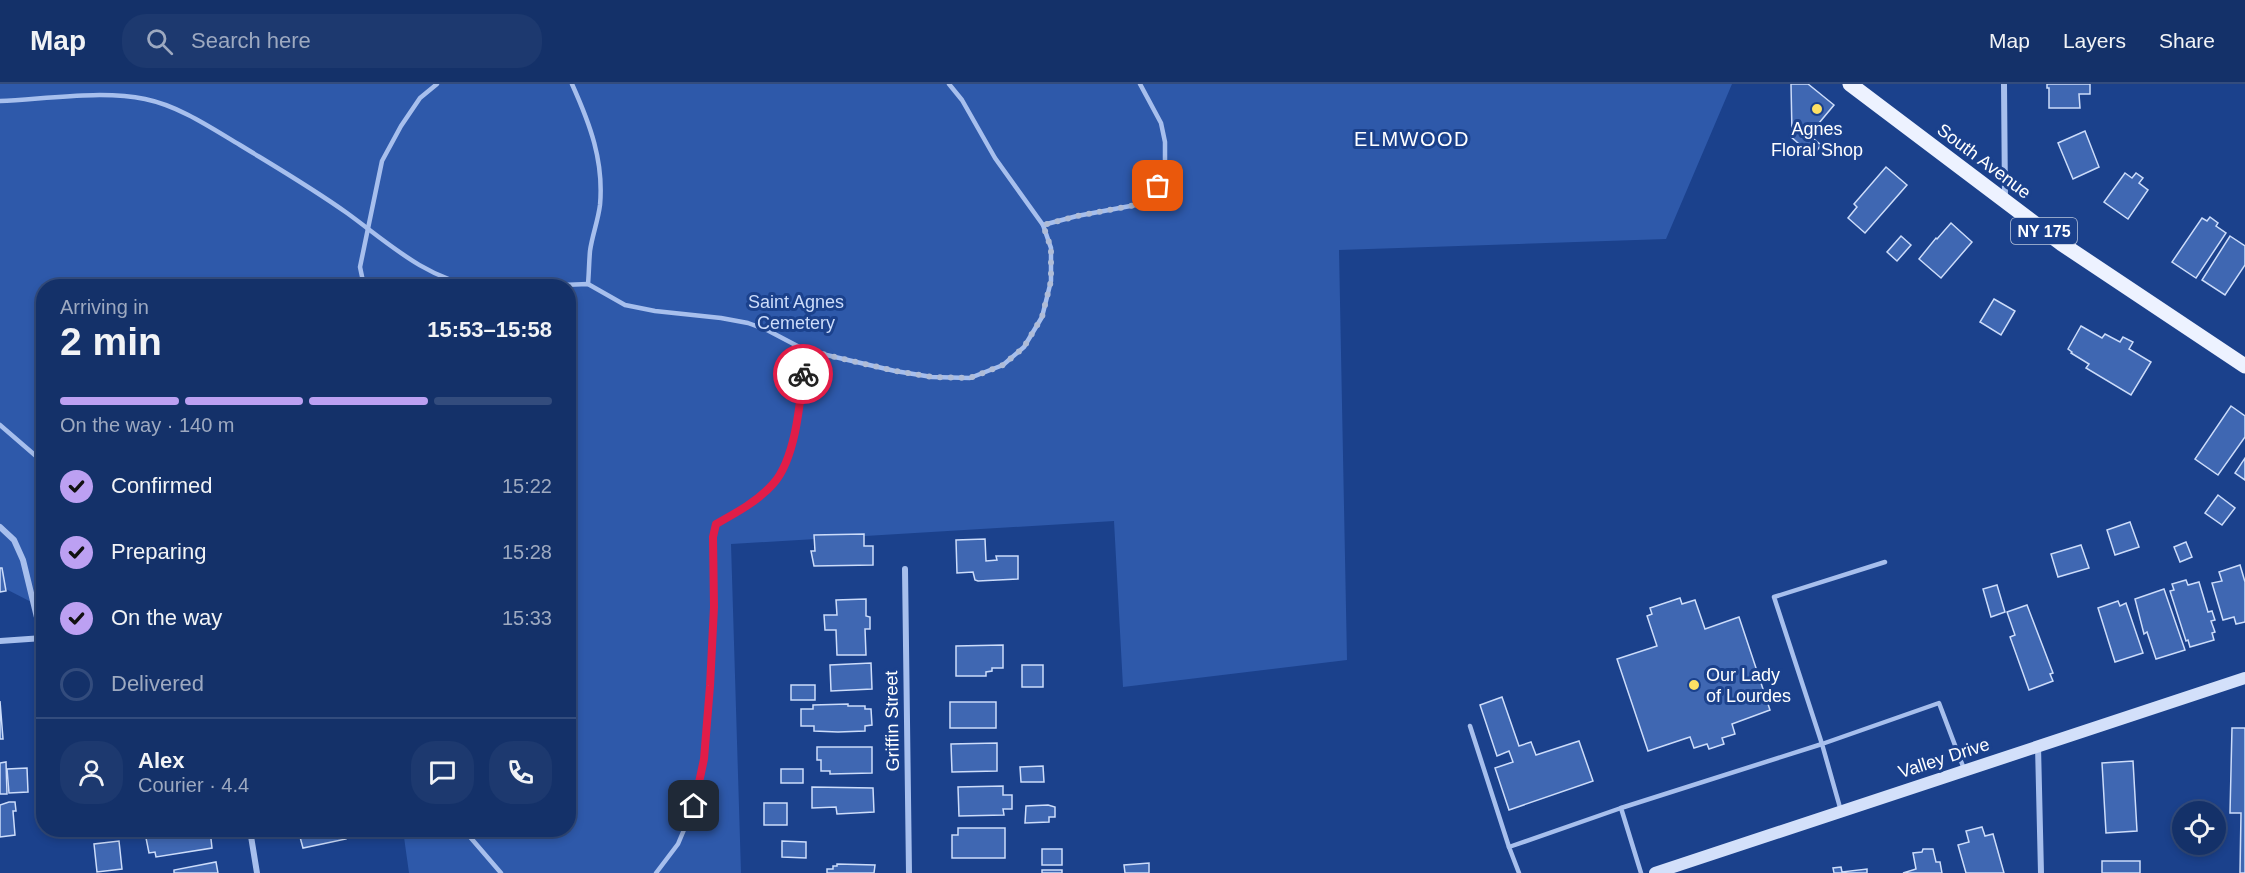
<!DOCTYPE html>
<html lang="en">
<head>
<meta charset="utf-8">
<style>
  :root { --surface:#143169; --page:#1d396f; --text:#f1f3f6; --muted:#9da9c0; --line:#334c7d; --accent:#bca0f2 }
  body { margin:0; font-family:Arial,sans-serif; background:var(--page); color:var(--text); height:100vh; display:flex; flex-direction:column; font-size:22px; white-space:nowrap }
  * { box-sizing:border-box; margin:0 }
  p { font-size:20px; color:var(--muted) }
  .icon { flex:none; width:33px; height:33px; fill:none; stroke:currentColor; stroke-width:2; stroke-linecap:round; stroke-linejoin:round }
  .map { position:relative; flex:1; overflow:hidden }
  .panel { position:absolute; left:36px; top:195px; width:540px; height:558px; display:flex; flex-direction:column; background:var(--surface); border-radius:24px; box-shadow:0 3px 9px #0003,0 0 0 2px var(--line) }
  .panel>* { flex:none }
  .buttons { position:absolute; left:2172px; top:717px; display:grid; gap:12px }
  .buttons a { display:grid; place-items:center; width:54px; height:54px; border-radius:50%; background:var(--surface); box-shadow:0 3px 9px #0003,0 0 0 2px var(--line); font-size:30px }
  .pin { position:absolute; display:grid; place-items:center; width:51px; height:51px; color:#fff; margin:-26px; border-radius:12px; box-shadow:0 3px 9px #0006 }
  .courier { position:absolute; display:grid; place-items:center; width:60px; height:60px; margin:-30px; border:4px solid #e11d48; border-radius:50%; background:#fff; color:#222; box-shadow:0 2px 8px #0007 }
  .head em { font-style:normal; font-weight:600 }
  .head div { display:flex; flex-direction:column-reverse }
  .head { display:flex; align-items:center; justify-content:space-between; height:102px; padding:0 24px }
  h1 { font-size:39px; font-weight:600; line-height:45px }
  .bar { display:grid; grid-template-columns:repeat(4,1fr); gap:9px 6px; align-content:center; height:72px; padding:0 24px }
  .bar i { height:8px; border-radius:4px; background:var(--line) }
  .bar .current { background:var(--accent) }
  .bar p { grid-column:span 4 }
  .line { display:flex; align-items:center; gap:15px; padding:0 24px; border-top:2px solid var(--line) }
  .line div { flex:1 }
  .round { display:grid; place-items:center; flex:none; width:63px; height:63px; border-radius:24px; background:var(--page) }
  ol { padding:0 24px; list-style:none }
  li { display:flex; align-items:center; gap:18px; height:66px }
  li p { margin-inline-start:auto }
  li .icon { padding:6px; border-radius:50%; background:var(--accent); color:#111; stroke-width:4 }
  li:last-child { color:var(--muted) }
  li i { width:33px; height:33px; border:3px solid var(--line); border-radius:50% }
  header { display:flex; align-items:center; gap:36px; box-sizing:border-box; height:84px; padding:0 30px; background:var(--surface); border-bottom:2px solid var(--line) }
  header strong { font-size:28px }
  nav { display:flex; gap:33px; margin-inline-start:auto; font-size:21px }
  .search { width:420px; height:54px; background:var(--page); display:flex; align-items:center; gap:15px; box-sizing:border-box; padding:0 21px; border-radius:24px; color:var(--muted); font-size:22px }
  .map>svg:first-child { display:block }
  .green { fill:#2e59aa }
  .building { fill:#3f67b2; stroke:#ccdcfa; stroke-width:1.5 }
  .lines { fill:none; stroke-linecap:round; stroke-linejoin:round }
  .lane { stroke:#a7bfed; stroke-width:4.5 }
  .street { stroke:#a7bfed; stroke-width:6 }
  .secondary { stroke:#d3e0fa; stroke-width:12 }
  .primary { stroke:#edf2ff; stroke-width:15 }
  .done { stroke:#afbcd7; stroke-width:6; stroke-dasharray:0 10.8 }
  .route { stroke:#e11d48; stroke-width:8 }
  .poi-dot { fill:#fee164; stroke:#1b418c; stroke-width:2 }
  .labels { text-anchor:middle; stroke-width:6; stroke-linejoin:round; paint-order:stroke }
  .shield { fill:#1b418c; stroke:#bbc6dc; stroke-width:1.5 }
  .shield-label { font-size:16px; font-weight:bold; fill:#fff }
  .poi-label { font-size:18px; fill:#fff; stroke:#1b418c }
  .street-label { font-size:18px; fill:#fff; stroke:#1b418c }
  .park-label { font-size:18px; fill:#ccdcfa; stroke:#1b418c }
  .neighbourhood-label { font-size:20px; letter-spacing:1.5px; fill:#fff; stroke:#1b418c }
</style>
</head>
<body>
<header>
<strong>Map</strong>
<div class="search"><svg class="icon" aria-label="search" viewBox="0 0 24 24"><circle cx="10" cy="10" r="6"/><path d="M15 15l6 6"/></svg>Search here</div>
<nav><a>Map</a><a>Layers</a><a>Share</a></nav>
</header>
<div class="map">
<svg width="2245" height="789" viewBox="0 0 2245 789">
  <rect width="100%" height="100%" fill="#1b418c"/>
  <polygon class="green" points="0,0 1732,0 1666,155 1339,166 1347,576 1123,603 1114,437 731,460 741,789 409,789 403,746 568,746 568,202 44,202 43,524 0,502"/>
  <g class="building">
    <polygon points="1791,0 1808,0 1834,21 1809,51 1821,61 1813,72 1790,52 1792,49"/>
    <polygon points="2047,0 2090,0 2090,10 2079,10 2080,24 2049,24 2049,4 2047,4"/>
    <polygon points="2085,47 2099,83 2073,95 2058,59"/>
    <polygon points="1886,83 1907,101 1865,149 1848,134 1857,123 1854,120"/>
    <polygon points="2125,89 2132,94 2136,89 2143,94 2139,99 2148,106 2128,135 2104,118"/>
    <polygon points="2210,133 2218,139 2216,142 2226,149 2196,194 2172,178 2202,134 2207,137"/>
    <polygon points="1951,139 1972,158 1941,194 1919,175 1936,154 1937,155"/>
    <polygon points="1901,152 1911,161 1897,177 1887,168"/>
    <polygon points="2230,152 2245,162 2245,181 2225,211 2202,196"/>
    <polygon points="1994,215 2015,227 2001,251 1980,238"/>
    <polygon points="2081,242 2102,254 2105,250 2120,258 2123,253 2133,258 2129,265 2151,278 2131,311 2086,284 2089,280 2071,269 2072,268 2068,265"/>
    <polygon points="2231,322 2245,332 2245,353 2218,391 2195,375"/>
    <polygon points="2245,374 2245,396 2235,389"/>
    <polygon points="2218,411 2235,424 2222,441 2205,429"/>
    <polygon points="2130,438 2139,463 2115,471 2107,446"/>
    <polygon points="864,450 864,462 873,462 873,481 814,482 811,467 815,467 814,451"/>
    <polygon points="985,455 986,477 997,476 996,472 1018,472 1018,495 978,497 975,496 973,488 957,489 956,456"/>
    <polygon points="2186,458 2192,473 2180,478 2174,463"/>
    <polygon points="2081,461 2089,484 2058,493 2051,470"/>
    <polygon points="2240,481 2245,498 2245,538 2236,540 2234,533 2223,536 2212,499 2222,497 2219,488"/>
    <polygon points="0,484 2,484 6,507 0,508"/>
    <polygon points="2186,496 2188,501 2199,498 2208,528 2212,527 2215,536 2211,537 2215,548 2212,549 2214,556 2190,563 2188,556 2186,557 2170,507 2174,506 2172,500"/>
    <polygon points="1997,501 2005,528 1991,533 1983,505"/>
    <polygon points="2164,505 2185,566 2156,575 2147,548 2144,550 2135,515"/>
    <polygon points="1680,514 1682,520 1695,516 1705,545 1739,533 1770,626 1732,640 1735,650 1722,654 1724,660 1709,665 1707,660 1694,664 1690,653 1648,667 1617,575 1657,562 1647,532 1652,530 1650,524"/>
    <polygon points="866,515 866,532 870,533 870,545 865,545 866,571 837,571 836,546 825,546 824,531 837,531 836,516"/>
    <polygon points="2118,517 2120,522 2126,519 2143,569 2115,578 2098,524"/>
    <polygon points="2027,521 2053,589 2050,590 2053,597 2029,606 2010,553 2015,551 2007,528"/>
    <polygon points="1003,561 1003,584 992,584 992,587 986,588 986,592 956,592 956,562"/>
    <polygon points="871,579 872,605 831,607 830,581"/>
    <rect x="1022" y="581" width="21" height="22"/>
    <rect x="791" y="601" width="24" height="15"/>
    <polygon points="1502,613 1519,662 1531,658 1536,671 1579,657 1593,697 1509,726 1495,684 1513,678 1509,667 1497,672 1480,621"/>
    <polygon points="0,617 3,655 0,655"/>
    <rect x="950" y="618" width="46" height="26"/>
    <polygon points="848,620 848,622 865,622 865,625 871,625 872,641 865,642 865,647 838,648 814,647 814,642 801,642 801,625 813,625 813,621"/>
    <polygon points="2232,644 2245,644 2245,789 2240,789 2241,729 2230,729"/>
    <polygon points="997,659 997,687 952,688 951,660"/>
    <polygon points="817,663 872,663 872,689 830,690 830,687 821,687 821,676 817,676"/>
    <polygon points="2133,677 2137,747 2106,749 2102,679"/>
    <polygon points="6,678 7,710 0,710 0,679"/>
    <polygon points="1043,682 1044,698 1021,698 1020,683"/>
    <polygon points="27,684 28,708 9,709 7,685"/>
    <rect x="781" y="685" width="22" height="14"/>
    <polygon points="1003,702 1003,711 1012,711 1012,725 1003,725 1004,731 959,732 958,703"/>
    <polygon points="812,703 873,704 874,728 837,730 836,723 812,724"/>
    <polygon points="9,718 15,718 16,727 13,727 15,751 0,753 0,721"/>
    <rect x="764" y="719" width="23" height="22"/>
    <polygon points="1048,721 1055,723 1055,733 1049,733 1049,738 1025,739 1026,722"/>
    <polygon points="1982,743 1985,752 1993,750 2004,789 1966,789 1958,761 1969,758 1966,747"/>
    <polygon points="958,744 1005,744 1005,774 952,774 952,751 958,751"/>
    <polygon points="155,746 210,746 212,764 156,773 155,768 149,769 145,749 155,748"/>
    <polygon points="302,746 352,746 345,748 346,755 303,764 300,753 304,752"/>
    <polygon points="119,757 122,785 97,788 94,760"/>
    <polygon points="782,757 806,758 806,774 782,773"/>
    <rect x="1042" y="765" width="20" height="16"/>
    <polygon points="1923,765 1933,765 1936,778 1940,778 1942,789 1903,789 1916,785 1913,769 1922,768"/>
    <rect x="2102" y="777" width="38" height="12"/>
    <polygon points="216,778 218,789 174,789 174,786"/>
    <polygon points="1149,779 1149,789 1125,789 1124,781"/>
    <polygon points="837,780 875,781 874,789 827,789 827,785 833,785 833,782 837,782"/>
    <polygon points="1841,783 1842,788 1867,785 1867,789 1834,789 1833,784"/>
    <rect x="1042" y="786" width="20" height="3"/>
  </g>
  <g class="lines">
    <g class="lane">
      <path d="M572 0C590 40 604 77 600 121 598 137 592 152 590 167 589 178 589 189 588 200"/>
      <path d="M0 17C45 15 102 6 145 15 179 22 210 43 240 61 276 83 312 104 347 129 387 158 426 195 476 202"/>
      <polyline points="1043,141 1077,132 1141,120 1158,102 1165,85 1165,58 1161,39 1140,0"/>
      <polyline points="364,202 360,183 382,77 401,42 420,14 437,0"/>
      <polyline points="537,202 588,200 625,221 655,227 721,234 748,239 767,246 805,266 895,287 932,293 970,294 1003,281 1024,263 1042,233 1051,197 1051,164 1043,141 995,74 962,16 949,0"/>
      <polyline points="0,341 44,379"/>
      <polyline points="1470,642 1509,763"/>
      <polyline points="1841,727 1822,660 1939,619 1964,685"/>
      <polyline points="464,746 501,789"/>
      <path d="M656 789 678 760 694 722 704 674 710 602 714 523 713 453 716 440C736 429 758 417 773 400 799 371 802 304 805 266"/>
      <polyline points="1519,789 1509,763 1621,724"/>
      <polyline points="1641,789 1621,724 1822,660 1774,513 1885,478"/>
    </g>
    <g class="street">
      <polyline points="2004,0 2005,115"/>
      <polyline points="0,443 14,456 23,476 42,554"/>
      <polyline points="905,485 909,789"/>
      <polyline points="0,557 43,554"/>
      <polyline points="2038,662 2041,789"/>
      <polyline points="250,746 257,789"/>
    </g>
    <polyline class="secondary" points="1655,789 2245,594"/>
    <polyline class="primary" points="1850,0 2062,160 2245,282"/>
  </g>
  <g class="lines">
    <polyline class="done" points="803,290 805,266 895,287 932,293 970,294 1003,281 1024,263 1042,233 1051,197 1051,164 1043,141 1077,132 1141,120 1158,102"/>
    <path class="route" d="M694 722 704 675 710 602 714 523 713 453 716 440C736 429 758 417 773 400 795 376 800 321 803 290"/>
  </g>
  <g class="poi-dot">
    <circle cx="1817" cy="25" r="6"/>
    <circle cx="1694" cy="601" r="6"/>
  </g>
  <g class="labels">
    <rect class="shield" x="2011" y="134" width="66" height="26" rx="4.5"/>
    <g class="shield-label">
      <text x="2044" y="153">NY 175</text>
    </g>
    <g class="poi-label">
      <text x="1817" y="51">Agnes<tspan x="1817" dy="21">Floral Shop</tspan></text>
      <text x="1706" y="597" text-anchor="start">Our Lady<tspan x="1706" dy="21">of Lourdes</tspan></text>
    </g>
    <g class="street-label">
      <text transform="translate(1984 77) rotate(37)" y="6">South Avenue</text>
      <text transform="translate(892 637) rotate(-91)" y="6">Griffin Street</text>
      <text transform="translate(1944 674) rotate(-18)" y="6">Valley Drive</text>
    </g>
    <g class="park-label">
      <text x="796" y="224">Saint Agnes<tspan x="796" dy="21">Cemetery</tspan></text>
    </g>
    <g class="neighbourhood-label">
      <text x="1412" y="62">ELMWOOD</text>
    </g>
  </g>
</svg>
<div class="buttons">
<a><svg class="icon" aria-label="locate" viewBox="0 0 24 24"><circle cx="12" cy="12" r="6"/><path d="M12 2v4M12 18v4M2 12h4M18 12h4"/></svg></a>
</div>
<div class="pin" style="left:1158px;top:102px;background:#ea580c"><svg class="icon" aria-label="bag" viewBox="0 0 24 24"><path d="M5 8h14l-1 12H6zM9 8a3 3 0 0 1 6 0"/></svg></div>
<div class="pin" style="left:694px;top:722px;background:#1f2937"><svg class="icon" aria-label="home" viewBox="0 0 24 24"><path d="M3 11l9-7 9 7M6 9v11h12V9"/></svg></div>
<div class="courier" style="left:803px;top:290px"><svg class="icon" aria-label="bike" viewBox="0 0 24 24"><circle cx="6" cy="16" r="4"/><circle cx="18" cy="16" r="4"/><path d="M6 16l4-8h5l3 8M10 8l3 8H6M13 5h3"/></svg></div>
<section class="panel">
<div class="head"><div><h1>2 min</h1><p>Arriving in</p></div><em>15:53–15:58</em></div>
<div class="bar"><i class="current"></i><i class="current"></i><i class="current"></i><i></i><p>On the way · 140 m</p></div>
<ol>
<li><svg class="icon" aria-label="check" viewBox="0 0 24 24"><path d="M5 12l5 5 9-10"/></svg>Confirmed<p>15:22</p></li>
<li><svg class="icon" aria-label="check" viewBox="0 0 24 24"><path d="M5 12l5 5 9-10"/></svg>Preparing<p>15:28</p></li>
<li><svg class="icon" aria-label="check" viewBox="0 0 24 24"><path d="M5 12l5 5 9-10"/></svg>On the way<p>15:33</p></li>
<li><i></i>Delivered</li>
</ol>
<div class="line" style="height:108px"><a class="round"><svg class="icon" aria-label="person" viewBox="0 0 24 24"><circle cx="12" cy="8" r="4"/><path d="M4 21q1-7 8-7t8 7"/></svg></a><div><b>Alex</b><p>Courier · 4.4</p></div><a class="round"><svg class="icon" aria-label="chat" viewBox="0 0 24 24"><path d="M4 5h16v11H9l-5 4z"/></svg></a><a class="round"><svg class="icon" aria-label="phone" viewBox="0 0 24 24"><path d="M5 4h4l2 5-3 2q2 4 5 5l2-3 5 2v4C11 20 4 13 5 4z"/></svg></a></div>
</section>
</div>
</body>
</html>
